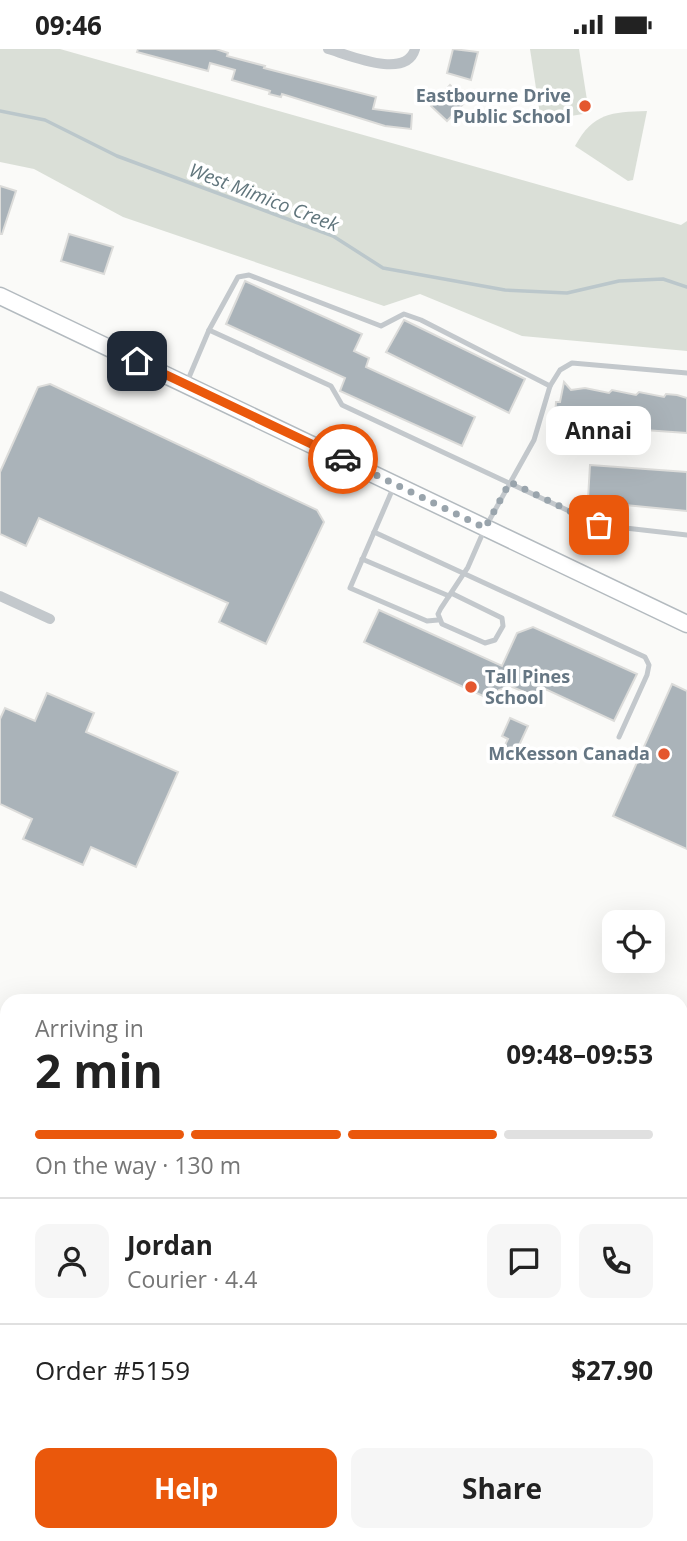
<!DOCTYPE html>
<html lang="en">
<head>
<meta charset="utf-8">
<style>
  :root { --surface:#fff; --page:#f6f6f6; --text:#222; --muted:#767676; --line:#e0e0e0; --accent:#ea580c }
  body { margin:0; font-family:"Open Sans",sans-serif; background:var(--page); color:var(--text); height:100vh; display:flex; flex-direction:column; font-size:26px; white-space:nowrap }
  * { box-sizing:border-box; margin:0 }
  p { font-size:23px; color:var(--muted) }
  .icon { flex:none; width:38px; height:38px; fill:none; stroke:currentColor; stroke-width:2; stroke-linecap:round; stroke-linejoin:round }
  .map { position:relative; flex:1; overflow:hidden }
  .drawer { position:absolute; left:0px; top:945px; width:688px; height:548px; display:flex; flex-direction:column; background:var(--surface); border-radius:21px 21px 0 0; box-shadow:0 7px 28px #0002 }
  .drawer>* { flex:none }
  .fabs { position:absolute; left:602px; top:861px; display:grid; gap:14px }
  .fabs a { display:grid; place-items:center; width:63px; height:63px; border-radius:14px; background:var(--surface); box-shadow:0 7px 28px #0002; font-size:35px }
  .pin { position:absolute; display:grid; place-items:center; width:60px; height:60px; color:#fff; margin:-30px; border-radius:14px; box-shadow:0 4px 10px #0006 }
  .courier { position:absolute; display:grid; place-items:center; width:70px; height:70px; margin:-35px; border:5px solid #ea580c; border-radius:50%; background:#fff; color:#222; box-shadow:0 2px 9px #0007 }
  .bubble { position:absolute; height:49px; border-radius:14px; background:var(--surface); box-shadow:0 7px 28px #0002; font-size:23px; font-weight:700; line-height:49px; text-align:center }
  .overview em { font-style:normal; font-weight:700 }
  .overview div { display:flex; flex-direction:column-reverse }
  .overview { display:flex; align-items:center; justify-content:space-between; height:119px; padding:0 35px }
  h1 { font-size:46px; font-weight:700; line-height:52px }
  .bar { display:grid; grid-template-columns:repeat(4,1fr); gap:10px 7px; align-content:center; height:84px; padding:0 35px }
  .bar i { height:9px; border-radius:5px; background:var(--line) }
  .bar .selected { background:var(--accent) }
  .bar p { grid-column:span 4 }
  .line { display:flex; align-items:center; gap:18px; padding:0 35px; border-top:2px solid var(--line) }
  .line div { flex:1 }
  .round { display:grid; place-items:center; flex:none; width:74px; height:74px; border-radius:14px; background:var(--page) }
  .primary-button { display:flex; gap:14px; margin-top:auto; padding:14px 35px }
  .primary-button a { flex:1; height:80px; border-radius:14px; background:var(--accent); color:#fff; font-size:28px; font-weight:700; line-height:80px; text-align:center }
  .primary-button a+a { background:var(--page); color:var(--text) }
  .status { display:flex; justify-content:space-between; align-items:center; height:49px; padding:0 35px; background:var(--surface); direction:ltr }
  .status svg { height:19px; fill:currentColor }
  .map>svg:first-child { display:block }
  .green { fill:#dadfd7 }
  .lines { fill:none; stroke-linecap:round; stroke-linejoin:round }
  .stream { stroke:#bbc7cb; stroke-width:3.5 }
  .building { fill:#aab3b9; stroke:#dcdcda; stroke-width:2 }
  .secondary-casing { stroke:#b3babf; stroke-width:19 }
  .service { stroke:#c3c8cc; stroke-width:5 }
  .minor { stroke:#c3c8cc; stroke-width:10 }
  .tertiary { stroke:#c3c8cc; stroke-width:14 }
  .secondary { stroke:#fff; stroke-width:16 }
  .done { stroke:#99a4ac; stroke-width:7; stroke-dasharray:0 12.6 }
  .route { stroke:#ea580c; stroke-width:9 }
  .poi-dot { fill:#e4572e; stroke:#fff; stroke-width:2.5 }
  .labels { text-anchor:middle; stroke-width:7; stroke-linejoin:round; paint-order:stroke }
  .poi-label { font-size:18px; font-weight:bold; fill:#657683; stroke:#fff; text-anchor:end }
  .water-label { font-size:19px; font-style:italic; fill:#60757c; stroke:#fff }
</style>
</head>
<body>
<div class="status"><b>09:46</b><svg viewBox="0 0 49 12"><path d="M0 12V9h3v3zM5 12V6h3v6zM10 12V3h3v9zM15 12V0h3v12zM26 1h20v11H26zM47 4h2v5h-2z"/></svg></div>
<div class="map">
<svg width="687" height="1492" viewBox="0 0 687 1492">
  <rect width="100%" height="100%" fill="#fafaf8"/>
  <g class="green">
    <polygon points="0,0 60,0 681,176 687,172 687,302 522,287 420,245 384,257 123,168 34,120 0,113"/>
    <polygon points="530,0 579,0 589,64 541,72"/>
    <path d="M647 62 633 131 628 132 575 97C593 64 611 63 647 62Z"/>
  </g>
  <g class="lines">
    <polyline class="stream" points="0,62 45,71 117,107 333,187 383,219 505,241 567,244 619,232 663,230 687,238"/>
  </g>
  <g class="building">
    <polygon points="138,0 216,0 228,4 227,7 265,17 264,19 376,48 373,60 412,65 411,80 385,77 282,45 281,48 269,45 270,42 232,31 235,21 210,14 208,22 137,3"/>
    <polygon points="453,0 478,3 471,31 447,24"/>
    <polygon points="450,36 466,52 447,72 431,57"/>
    <polygon points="0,137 16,142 2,185 0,185"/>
    <polygon points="69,185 113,198 104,225 61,212"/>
    <polygon points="245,232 362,285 354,302 369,309 366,318 475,368 462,397 340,342 345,329 226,275"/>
    <polygon points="404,271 525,330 509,364 386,303"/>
    <polygon points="564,333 571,341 585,339 609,344 612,341 636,346 639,343 664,348 666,345 677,346 687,349 687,384 587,377 586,388 560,386 561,369 555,368 556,353 560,353"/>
    <polygon points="50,335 317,461 324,473 266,595 219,573 228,554 39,469 26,497 0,485 0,423 38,338"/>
    <polygon points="590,416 687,423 687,462 594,453 588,450"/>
    <polygon points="379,561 502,617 517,584 533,578 637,625 614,672 541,638 536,648 510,637 499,641 494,652 364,593"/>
    <polygon points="672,635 687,642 687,800 613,767"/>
    <polygon points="47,644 94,664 86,683 178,723 136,818 91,798 83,816 23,790 32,770 0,755 0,670 5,659 35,672"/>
    <polygon points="510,669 528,677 516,703 504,698 508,690 502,687"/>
  </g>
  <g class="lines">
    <defs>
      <polyline id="secondary" points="0,247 687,575"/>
    </defs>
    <use href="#secondary" class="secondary-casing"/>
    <g class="service">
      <polyline points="187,333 209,281"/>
      <polyline points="550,337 421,271 404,265 381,277 249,226 238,228 209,281 331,337 342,356 599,476 687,486"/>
      <polyline points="394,437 350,539 427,572 438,571"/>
      <polyline points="374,483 645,608 649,616 647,626 619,688"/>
      <polyline points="362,510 449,547"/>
      <polyline points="451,544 502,569 503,577 495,591 485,594 442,575 438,565 441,559 468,518 485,479 534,391 550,337 560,321 572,314 687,324"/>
      <polyline points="681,1479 687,1482"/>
      <polyline points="643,1492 645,1486"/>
    </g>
    <g class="minor">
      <path d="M328 0C349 6 406 31 415 0"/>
      <polyline points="0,547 50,570"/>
      <polyline points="608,1492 611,1486"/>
    </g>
    <g class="tertiary">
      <polyline points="0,1120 7,1123"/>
      <polyline points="681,1427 687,1430"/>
    </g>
    <use href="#secondary" class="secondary"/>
  </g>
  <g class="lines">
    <polyline class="done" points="343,410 485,479 510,433 599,476"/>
    <polyline class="route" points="137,312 343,410"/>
  </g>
  <g class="poi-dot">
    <circle cx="585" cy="57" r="7"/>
    <circle cx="471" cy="638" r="7"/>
    <circle cx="664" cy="705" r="7"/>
  </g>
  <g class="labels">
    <g class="poi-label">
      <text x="571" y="53">Eastbourne Drive<tspan x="571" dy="21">Public School</tspan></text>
      <text x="485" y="634" text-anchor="start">Tall Pines<tspan x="485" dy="21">School</tspan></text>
      <text x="650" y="711">McKesson Canada</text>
    </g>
    <g class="water-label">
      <text transform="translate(264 148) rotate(21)" y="7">West Mimico Creek</text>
    </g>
  </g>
</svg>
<div class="fabs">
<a><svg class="icon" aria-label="locate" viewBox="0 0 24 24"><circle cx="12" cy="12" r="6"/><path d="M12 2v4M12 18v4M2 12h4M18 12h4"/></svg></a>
</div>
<div class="pin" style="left:599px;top:476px;background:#ea580c"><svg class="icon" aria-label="bag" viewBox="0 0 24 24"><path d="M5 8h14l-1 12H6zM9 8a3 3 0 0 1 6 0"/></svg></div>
<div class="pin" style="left:137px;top:312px;background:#1f2937"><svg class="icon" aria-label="home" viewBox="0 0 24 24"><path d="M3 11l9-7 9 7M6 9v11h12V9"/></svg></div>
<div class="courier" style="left:343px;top:410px"><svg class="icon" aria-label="car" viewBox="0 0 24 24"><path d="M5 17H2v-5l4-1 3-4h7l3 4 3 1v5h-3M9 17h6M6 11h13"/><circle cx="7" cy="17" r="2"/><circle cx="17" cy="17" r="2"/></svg></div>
<div class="bubble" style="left:546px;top:357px;width:105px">Annai</div>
<section class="drawer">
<div class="overview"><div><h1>2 min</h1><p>Arriving in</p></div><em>09:48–09:53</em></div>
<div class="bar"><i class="selected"></i><i class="selected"></i><i class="selected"></i><i></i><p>On the way · 130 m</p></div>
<div class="line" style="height:126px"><a class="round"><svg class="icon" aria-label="person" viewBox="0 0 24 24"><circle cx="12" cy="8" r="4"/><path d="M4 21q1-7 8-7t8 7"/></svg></a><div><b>Jordan</b><p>Courier · 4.4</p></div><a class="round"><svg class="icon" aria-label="chat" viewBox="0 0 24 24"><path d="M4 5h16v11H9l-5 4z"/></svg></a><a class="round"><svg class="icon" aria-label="phone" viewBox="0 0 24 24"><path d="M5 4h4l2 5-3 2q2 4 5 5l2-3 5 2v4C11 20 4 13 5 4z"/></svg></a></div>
<div class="line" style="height:91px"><div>Order #5159</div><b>$27.90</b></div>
<div class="primary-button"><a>Help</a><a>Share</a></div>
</section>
</div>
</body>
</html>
